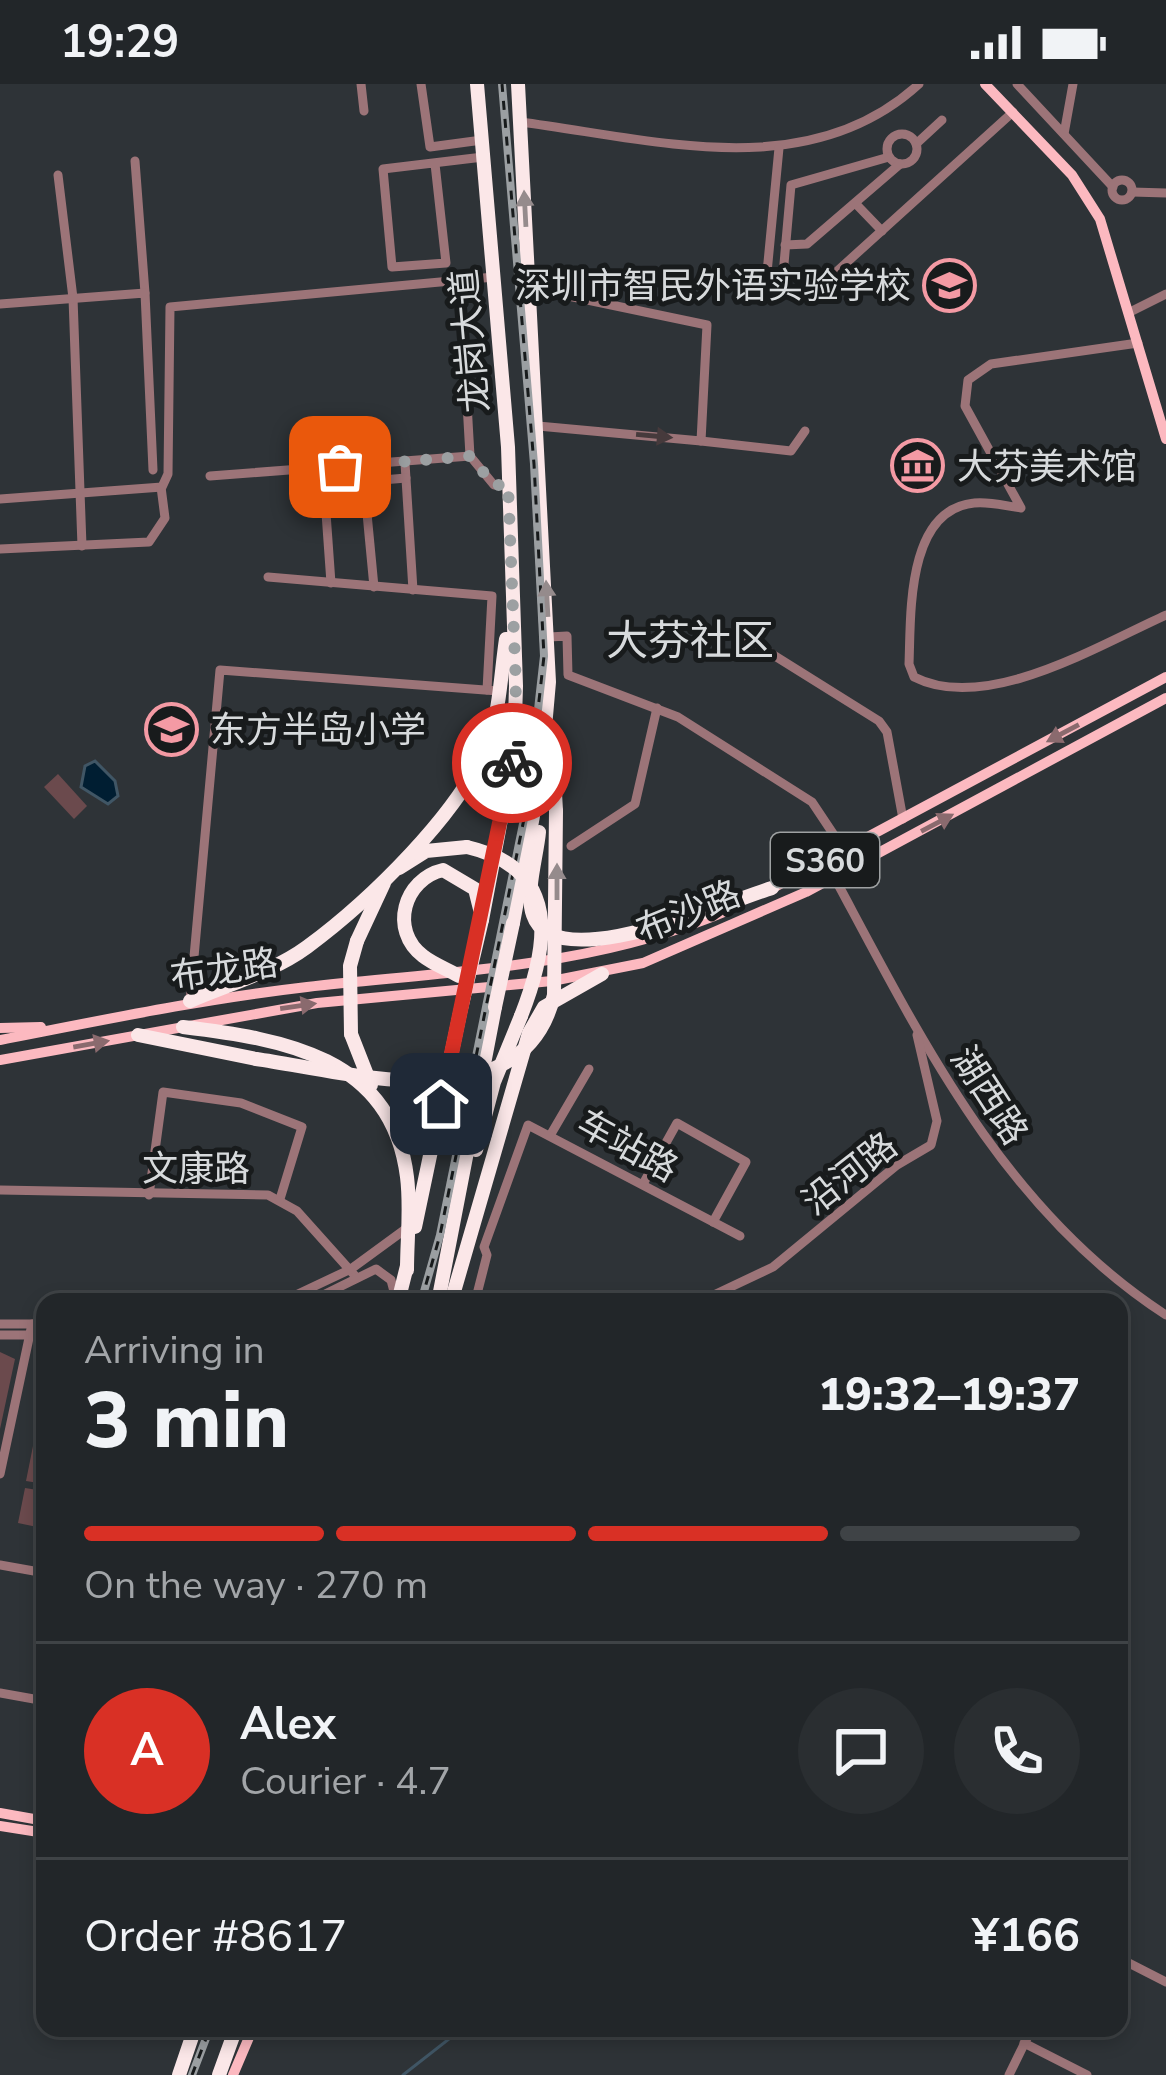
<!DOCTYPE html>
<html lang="en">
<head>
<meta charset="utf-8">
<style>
  :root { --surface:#222629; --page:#2a2e31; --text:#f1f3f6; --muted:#a2a5a8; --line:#3f4346; --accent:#d93025 }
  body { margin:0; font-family:"Nunito Sans","Noto Sans SC",sans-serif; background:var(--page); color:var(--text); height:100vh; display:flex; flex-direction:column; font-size:45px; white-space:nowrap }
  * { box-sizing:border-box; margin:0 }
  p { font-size:39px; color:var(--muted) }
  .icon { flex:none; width:66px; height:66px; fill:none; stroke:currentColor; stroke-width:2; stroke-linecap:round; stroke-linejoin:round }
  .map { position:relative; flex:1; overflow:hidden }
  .sheet { position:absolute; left:36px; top:1209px; width:1092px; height:744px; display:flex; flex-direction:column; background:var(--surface); border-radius:24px; box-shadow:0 6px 18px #0003,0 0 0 3px var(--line) }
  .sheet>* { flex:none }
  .pin { position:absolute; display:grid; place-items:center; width:102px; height:102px; color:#fff; margin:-51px; border-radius:24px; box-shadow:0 6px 18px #0006 }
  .courier { position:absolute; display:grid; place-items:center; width:120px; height:120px; margin:-60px; border:9px solid #d93025; border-radius:50%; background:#fff; color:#222; box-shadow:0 3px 15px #0007 }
  .headline em { font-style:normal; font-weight:800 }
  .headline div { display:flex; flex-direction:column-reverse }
  .headline { display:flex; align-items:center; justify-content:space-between; height:204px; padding:0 48px }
  h1 { font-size:78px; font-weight:800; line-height:90px }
  .bar { display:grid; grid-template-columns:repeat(4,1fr); gap:18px 12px; align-content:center; height:144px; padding:0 48px }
  .bar i { height:15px; border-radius:9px; background:var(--line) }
  .bar .current { background:var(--accent) }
  .bar p { grid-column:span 4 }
  .line { display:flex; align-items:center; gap:30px; padding:0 48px; border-top:3px solid var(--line) }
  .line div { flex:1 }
  .round { display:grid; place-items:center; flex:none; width:126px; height:126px; border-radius:63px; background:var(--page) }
  .status { display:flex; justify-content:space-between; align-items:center; height:84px; padding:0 60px; background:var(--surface); direction:ltr }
  .status svg { height:33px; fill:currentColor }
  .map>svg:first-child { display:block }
  .park { fill:#6b4a4d }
  .water { fill:#001e32; stroke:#405665; stroke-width:3 }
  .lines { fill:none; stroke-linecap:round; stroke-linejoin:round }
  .stream { stroke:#405665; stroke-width:3 }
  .minor { stroke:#9c7478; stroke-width:9 }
  .major { stroke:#fcb9c0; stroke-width:10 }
  .highway { stroke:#fbe7e8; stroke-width:14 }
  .rail-casing { stroke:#9b9fa2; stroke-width:8 }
  .rail { stroke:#181b1c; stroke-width:3; stroke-dasharray:9; stroke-linecap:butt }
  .highway-bridge { stroke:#fbe7e8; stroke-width:14 }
  .oneway { fill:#958b8c }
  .oneway2 { fill:#463a3c }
  .oneway3 { fill:#8a6a6e }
  .done { stroke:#9ca0a2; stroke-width:12; stroke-dasharray:0 21.6 }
  .route { stroke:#d93025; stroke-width:15 }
  .labels { text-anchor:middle; stroke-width:10; stroke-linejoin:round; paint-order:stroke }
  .shield { fill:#181b1c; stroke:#9ea1a2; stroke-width:3 }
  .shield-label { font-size:33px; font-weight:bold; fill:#d7dadc }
  .poi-label { font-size:36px; fill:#d7dadc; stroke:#181b1c; text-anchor:start }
  .street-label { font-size:36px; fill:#d7dadc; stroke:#181b1c }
  .quarter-label { font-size:42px; fill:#d7dadc; stroke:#181b1c }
</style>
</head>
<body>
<div class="status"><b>19:29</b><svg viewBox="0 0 49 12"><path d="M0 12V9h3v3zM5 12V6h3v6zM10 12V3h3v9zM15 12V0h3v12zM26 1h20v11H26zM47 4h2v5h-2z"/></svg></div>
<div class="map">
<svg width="1166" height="1991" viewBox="0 0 1166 1991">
  <rect width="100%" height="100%" fill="#2e3337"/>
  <g class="park">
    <polygon points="58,690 87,722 74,735 44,703"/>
    <polygon points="0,1268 15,1275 0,1345"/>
    <polygon points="33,1362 45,1364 45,1400 26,1397"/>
    <polygon points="25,1404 44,1407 37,1443 18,1439"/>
  </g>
  <polygon class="water" points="95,677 115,697 118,712 108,720 81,703 85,682"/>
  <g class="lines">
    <polyline class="stream" points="403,1991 463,1944"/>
    <g class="minor">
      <polyline points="361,0 364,27"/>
      <polyline points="421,0 430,63 482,56"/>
      <polyline points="1017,0 1113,103"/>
      <path d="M520 38C654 55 808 102 919 0"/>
      <polyline points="1064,50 1073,0"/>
      <circle cx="902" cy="65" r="15"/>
      <polyline points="916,60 942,36"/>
      <polyline points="889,73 791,101 783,191 824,199 1013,28"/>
      <polyline points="135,77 145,209"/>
      <polyline points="435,80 446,179 392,183 383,85 483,73"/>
      <polyline points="58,91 73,214 82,462"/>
      <circle cx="1122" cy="106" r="10"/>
      <polyline points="1132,108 1166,109"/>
      <polyline points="856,120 882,147"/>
      <polyline points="785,161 807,160 900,80"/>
      <polyline points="460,196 470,372"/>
      <polyline points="766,199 779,64"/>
      <polyline points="530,204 707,241 701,357 538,342"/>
      <polyline points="0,220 145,209 153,386"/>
      <polyline points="1130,228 1166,210"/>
      <path d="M1138 259 991 280 968 296 965 322 1021 424C1006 422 988 417 974 419 906 426 911 531 909 580L914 593C986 630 1099 561 1166 531"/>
      <polyline points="701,357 791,367 805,347"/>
      <polyline points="405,379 413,506"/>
      <polyline points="210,392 470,372 494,401 508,401"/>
      <polyline points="364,398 374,503"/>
      <polyline points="0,415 162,403 168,390 170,223 494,193"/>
      <polyline points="0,465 149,458 165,434 161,403"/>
      <polyline points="268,493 492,512 487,606"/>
      <polyline points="331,499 324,401 406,394"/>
      <polyline points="735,547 879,637 887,648 903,735"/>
      <path d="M549 553 567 552 568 591 678 633 812 718 834 751 825 776C916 944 999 1123 1166 1231"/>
      <polyline points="571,762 635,720 657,624"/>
      <polyline points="190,917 220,586 498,607"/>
      <polyline points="551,1050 589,985"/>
      <polyline points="643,1100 677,1039 746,1078 713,1138"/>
      <polyline points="0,1106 268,1111 297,1127 357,1194"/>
      <polyline points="149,1111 163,1008 241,1019 302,1043 280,1115"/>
      <polyline points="281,1218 351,1185 407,1144"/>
      <polyline points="309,1218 376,1185 391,1196 396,1215"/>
      <polyline points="475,1218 487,1171 484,1163 528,1041 740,1152"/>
      <polyline points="699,1218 773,1183 897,1081 931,1061 937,1037 917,951"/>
      <polyline points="0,1240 45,1240"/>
      <polyline points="0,1251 45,1251"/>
      <polyline points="0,1390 32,1240"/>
      <polyline points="0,1481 45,1489"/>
      <polyline points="0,1609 45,1617"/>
      <polyline points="1119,1702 1125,1713 1119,1769"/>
      <polyline points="1119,1874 1166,1898"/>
      <polyline points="1024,1959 1087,1991"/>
      <polyline points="1009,1991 1032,1944"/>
    </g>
    <g class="major">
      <polyline points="985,0 1072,91 1100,135 1166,355"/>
      <polyline points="767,807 1166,593"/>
      <polyline points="0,944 41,943"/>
      <path d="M0 956C103 936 203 915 307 903 450 887 594 884 729 826"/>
      <polyline points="0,976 317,919 552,897 643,879 806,808 1166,614"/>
      <polyline points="0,1729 45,1737"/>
      <polyline points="0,1742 45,1749"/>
      <polyline points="233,1991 253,1944"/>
    </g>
    <g class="highway">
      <polyline points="477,0 508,363 516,602 514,667 482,836"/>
      <polyline points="552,654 556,727"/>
      <path d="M539 748C537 772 525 808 533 831 554 894 726 818 772 804"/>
      <polyline points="399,784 426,767 467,763"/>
      <polyline points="513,839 541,689 549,598 518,0"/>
      <polyline points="357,857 384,799"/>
      <path d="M459 892C447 885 433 880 423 872 389 846 404 795 443 786L475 805 480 825"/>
      <path d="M190 917C229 900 273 888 307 863 368 818 463 727 489 656 500 625 501 588 506 555"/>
      <path d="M183 943C282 955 392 972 407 1093 411 1124 407 1155 407 1186"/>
      <polyline points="351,950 371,1001"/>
      <polyline points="138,951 256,975"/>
      <polyline points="476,1066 494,998 521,932"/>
      <polyline points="415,1143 460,929"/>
      <polyline points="398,1218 407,1182"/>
      <polyline points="438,1218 495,923"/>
      <polyline points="451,1218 529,949 544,923 602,890"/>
      <polyline points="179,1991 195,1944"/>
      <polyline points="219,1991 236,1944"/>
    </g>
    <defs>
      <g id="rail">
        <polyline points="421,1218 440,1151 528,715 544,572 534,380 502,0"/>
        <polyline points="192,1991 210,1944"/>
      </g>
    </defs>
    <use href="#rail" class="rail-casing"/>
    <use href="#rail" class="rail"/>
    <g class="highway-bridge">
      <path d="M467 763C562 785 549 861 521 932"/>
      <polyline points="495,923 513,839"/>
      <polyline points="460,929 482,836"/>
      <polyline points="351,950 350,882 357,857"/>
      <path d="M256 975C349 988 523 1041 554 911L556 727"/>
    </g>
  </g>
  <defs><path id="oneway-solid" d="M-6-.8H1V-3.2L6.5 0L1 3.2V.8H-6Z" transform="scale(3)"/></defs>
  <g class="oneway">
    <use href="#oneway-solid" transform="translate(525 125) rotate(-93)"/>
    <use href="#oneway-solid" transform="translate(547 515) rotate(-93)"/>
    <use href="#oneway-solid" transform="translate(557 798) rotate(-90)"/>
  </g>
  <use class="oneway2" href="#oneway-solid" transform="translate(654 352) rotate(5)"/>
  <g class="oneway3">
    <use href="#oneway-solid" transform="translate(1063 649) rotate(152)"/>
    <use href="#oneway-solid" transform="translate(937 739) rotate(-28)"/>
    <use href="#oneway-solid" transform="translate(298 922) rotate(-8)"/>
    <use href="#oneway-solid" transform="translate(91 960) rotate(-10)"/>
  </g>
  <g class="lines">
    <polyline class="done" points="340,383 470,372 494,401 508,401 516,602 512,679"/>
    <polyline class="route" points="441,1020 512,679"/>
  </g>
  <defs>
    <symbol id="school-ring" viewBox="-11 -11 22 22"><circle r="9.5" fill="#181b1c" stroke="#f49aa4" stroke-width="1.5"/><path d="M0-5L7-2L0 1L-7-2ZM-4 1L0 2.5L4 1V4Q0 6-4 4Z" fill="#f49aa4"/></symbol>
    <symbol id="museum-ring" viewBox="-11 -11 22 22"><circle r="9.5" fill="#181b1c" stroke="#f49aa4" stroke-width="1.5"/><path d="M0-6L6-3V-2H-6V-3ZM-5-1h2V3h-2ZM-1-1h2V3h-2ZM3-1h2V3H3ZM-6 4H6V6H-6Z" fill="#f49aa4"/></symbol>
  </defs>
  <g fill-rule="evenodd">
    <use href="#school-ring" x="920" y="172" width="59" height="59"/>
    <use href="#museum-ring" x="888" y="352" width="59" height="59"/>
    <use href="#school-ring" x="142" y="616" width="59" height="59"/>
  </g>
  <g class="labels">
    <rect class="shield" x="771" y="749" width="108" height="54" rx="9"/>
    <g class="shield-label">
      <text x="825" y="788">S360</text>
    </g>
    <g class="poi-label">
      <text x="911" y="214" text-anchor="end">深圳市智民外语实验学校</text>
      <text x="957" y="395">大芬美术馆</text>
      <text x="210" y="658">东方半岛小学</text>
    </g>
    <g class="street-label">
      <text transform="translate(469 257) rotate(-95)" y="13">龙岗大道</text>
      <text transform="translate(688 827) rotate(-22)" y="13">布沙路</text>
      <text transform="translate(224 885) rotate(-8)" y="13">布龙路</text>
      <text transform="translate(990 1011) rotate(57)" y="13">湖西路</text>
      <text transform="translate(628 1061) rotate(29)" y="13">车站路</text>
      <text x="196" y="1097">文康路</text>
      <text transform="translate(849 1089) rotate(-38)" y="13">沿河路</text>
    </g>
    <g class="quarter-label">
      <text x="690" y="571">大芬社区</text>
    </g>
  </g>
</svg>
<div class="pin" style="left:340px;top:383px;background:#ea580c"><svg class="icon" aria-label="bag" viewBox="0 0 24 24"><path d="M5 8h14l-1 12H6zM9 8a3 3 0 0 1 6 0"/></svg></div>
<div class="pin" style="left:441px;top:1020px;background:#1f2937"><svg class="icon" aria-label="home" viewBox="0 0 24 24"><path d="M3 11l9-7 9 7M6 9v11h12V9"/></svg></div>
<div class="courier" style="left:512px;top:679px"><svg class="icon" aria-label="bike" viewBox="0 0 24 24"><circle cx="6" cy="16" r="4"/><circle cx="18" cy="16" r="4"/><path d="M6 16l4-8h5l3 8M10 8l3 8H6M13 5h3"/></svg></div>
<section class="sheet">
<div class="headline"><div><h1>3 min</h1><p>Arriving in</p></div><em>19:32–19:37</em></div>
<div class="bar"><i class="current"></i><i class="current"></i><i class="current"></i><i></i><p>On the way · 270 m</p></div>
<div class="line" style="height:216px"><b class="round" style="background:var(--accent);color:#fff">A</b><div><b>Alex</b><p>Courier · 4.7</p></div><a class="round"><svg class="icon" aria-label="chat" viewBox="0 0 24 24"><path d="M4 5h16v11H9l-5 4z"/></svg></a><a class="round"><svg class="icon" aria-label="phone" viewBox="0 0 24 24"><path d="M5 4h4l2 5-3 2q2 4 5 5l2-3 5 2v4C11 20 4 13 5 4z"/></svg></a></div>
<div class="line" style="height:156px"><div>Order #8617</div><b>¥166</b></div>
</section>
</div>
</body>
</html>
